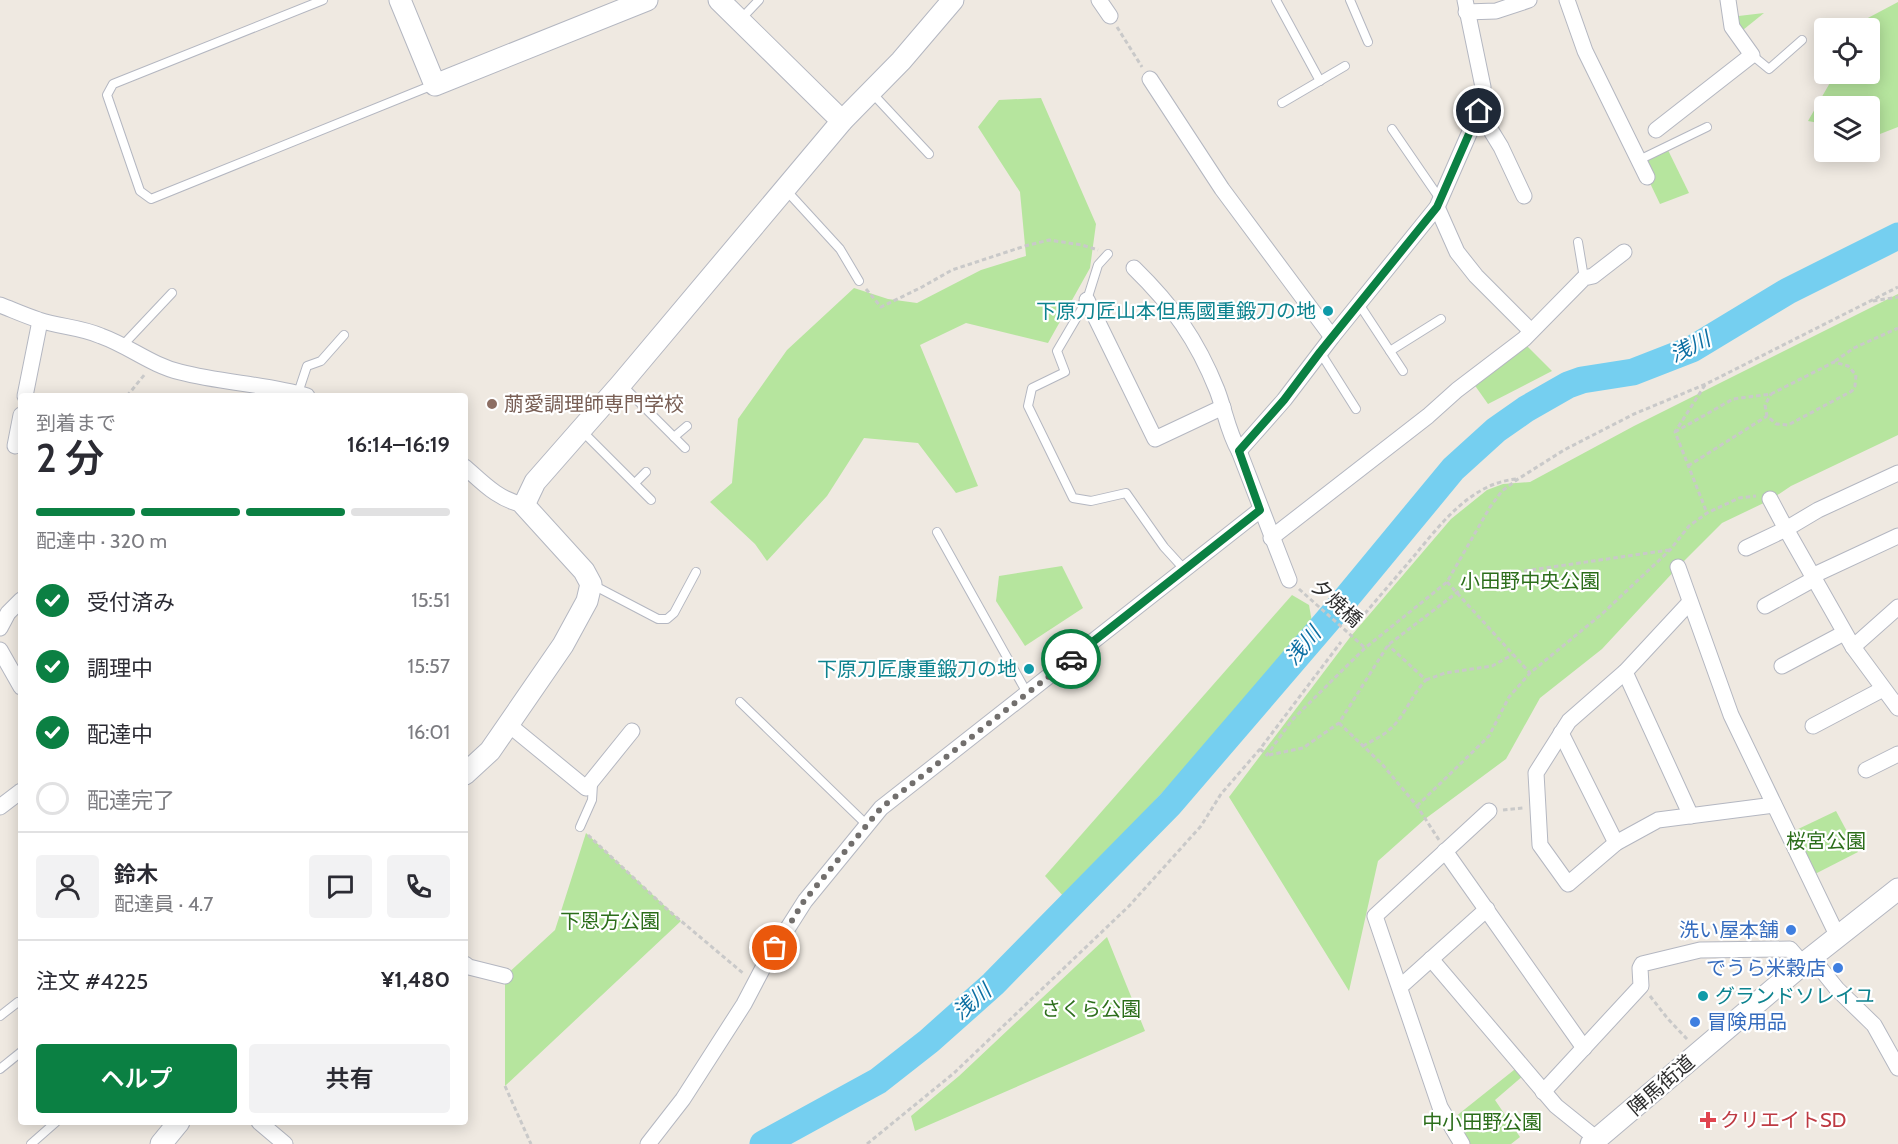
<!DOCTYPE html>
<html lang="ja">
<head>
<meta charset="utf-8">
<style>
  :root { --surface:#fff; --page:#f2f2f3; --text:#2b2b33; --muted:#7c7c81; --line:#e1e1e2; --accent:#0b8043 }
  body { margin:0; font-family:Cabin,"Noto Sans JP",sans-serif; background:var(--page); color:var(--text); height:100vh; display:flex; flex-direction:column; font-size:22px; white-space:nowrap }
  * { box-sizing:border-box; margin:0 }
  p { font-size:20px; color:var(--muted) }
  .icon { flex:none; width:33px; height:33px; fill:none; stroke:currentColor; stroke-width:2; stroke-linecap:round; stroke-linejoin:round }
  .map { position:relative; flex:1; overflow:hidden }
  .sheet { position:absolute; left:18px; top:393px; width:450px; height:732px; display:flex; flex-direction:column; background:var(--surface); border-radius:6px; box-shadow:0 3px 15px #0003 }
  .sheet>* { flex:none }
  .fabs { position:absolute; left:1814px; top:18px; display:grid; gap:12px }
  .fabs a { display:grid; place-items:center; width:66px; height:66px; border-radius:6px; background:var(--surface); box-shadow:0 3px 15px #0003; font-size:30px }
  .pin { position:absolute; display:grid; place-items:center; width:51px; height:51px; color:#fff; margin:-26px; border:3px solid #fff; border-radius:50%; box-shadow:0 2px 6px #0007 }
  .courier { position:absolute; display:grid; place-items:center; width:60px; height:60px; margin:-30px; border:4px solid #0b8043; border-radius:50%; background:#fff; color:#222; box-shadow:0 2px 8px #0007 }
  .overview em { font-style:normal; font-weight:600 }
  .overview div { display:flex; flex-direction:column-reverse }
  .overview { display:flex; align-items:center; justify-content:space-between; height:102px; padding:0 18px }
  h1 { font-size:39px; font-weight:600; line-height:45px }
  .bar { display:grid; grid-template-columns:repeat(4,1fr); gap:9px 6px; align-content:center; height:72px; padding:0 18px }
  .bar i { height:8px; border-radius:4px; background:var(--line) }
  .bar .current { background:var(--accent) }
  .bar p { grid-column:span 4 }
  .line { display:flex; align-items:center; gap:15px; padding:0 18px; border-top:2px solid var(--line) }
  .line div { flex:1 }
  .round { display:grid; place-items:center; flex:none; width:63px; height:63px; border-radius:6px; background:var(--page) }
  ol { padding:0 18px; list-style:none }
  li { display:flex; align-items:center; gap:18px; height:66px }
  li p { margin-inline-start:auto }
  li .icon { padding:6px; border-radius:50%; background:var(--accent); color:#fff; stroke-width:4 }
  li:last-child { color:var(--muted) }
  li i { width:33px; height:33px; border:3px solid var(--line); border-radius:50% }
  .button { display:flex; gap:12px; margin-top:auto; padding:12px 18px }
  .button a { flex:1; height:69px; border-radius:6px; background:var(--accent); color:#fff; font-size:24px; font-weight:600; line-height:69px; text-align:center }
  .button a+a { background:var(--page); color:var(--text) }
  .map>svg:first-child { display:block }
  .green { fill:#b6e59e }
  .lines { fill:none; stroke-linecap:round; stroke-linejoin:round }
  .river { stroke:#75cff0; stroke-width:27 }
  .lane-casing { stroke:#b4b7c1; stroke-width:10 }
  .street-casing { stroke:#b4b7c1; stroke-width:17 }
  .secondary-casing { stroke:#b4b7c1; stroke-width:23 }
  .path { stroke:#c9c9c9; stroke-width:3; stroke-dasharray:4.5 3; stroke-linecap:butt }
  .lane { stroke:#fff; stroke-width:8 }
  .street { stroke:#fff; stroke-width:15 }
  .secondary { stroke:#fff; stroke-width:21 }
  .done { stroke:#726f6d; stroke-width:6; stroke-dasharray:0 10.8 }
  .route { stroke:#0b8043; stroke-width:8 }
  .culture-dot { fill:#0f9aa8; stroke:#fff; stroke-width:2 }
  .education-dot { fill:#8d6e63; stroke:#fff; stroke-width:2 }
  .shop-dot { fill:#3f7fe0; stroke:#fff; stroke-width:2 }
  .health-dot { fill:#e0444e; stroke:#fff; stroke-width:2 }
  .labels { text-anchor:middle; stroke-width:4.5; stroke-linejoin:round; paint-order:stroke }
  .culture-label { font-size:20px; fill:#0d838f; stroke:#fff; text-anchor:end }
  .education-label { font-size:20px; fill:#785e54; stroke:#fff; text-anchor:start }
  .park-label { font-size:20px; fill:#2c6e1b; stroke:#fff }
  .street-label { font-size:20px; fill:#2e2e2e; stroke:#fff }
  .shop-label { font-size:20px; fill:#366cbe; stroke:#fff; text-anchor:end }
  .health-label { font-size:20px; fill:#be3a42; stroke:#fff; text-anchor:start }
  .water-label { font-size:21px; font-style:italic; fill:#0d6fa3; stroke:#fff }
</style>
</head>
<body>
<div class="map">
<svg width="1898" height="1144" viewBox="0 0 1898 1144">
  <rect width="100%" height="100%" fill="#efe9e1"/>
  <g class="green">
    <polygon points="1898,2 1898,127 1880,134 1869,132 1869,106 1824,106 1824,124 1808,121 1835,74 1869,74 1869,28 1860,28 1866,19"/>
    <polygon points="1764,13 1738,34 1730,17"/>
    <polygon points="1041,98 1096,224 1090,268 1048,343 966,323 920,345 978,486 956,493 918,443 864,438 827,496 767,561 755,544 710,502 732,483 738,419 787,350 854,288 888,299 917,303 981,270 1026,256 1020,192 978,127 999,100"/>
    <polygon points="1666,146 1689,193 1660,204 1639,160"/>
    <polygon points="1898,294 1898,435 1791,486 1770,500 1722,523 1678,567 1602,649 1540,698 1506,759 1425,819 1378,861 1349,991 1229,797 1351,636 1451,519 1487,490 1503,484 1530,482 1634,426"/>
    <polygon points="1522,341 1552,371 1488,404 1471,380"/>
    <polygon points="1062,566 1083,608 1025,646 996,601 999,576"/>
    <polygon points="1292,595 1309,605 1312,622 1185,768 1065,898 1045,876"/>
    <polygon points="1836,811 1858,852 1815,874 1794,831"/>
    <polygon points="586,833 681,921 505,1086 505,976 555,930"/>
    <polygon points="1107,937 1145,1031 915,1131 911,1116 959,1076"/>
    <polygon points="1519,1066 1524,1075 1495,1100 1520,1137 1511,1144 1470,1144 1455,1117"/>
  </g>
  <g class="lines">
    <polyline class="river" points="763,1144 878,1081 929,1041 993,984 1170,804 1334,613 1453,469 1496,430 1526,409 1568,385 1582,380 1633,372 1692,349 1788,291 1898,236"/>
    <defs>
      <g id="lane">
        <polyline points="323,0 113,84 107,95 140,191 151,199 433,85"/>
        <polyline points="1276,0 1320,81"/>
        <polyline points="1350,0 1368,42"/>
        <polyline points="741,19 759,0"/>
        <polyline points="1752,55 1769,69 1802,40"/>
        <polyline points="872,93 929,154"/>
        <polyline points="1282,103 1345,66"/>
        <polyline points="1392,129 1440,199"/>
        <polyline points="1639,160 1707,127"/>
        <polyline points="785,189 840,249 859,281"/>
        <polyline points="1578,242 1584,278"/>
        <polyline points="1108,254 1098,265 1087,300 1057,351 1065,372 1032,388 1028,406 1073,498 1091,501 1126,493 1164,547 1185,570"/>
        <polyline points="1359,304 1403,371"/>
        <polyline points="123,345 172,293"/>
        <polyline points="1390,351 1441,319"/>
        <polyline points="1320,352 1356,409"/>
        <polyline points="622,385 685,448"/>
        <polyline points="298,393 307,366 321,361 344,335"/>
        <polyline points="582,431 651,500"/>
        <polyline points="674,437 687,426"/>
        <polyline points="635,483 646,472"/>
        <polyline points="937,532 1027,693"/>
        <polyline points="593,585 658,619 667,619 674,613 696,572"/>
        <polyline points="740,702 867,825"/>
        <polyline points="580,827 592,800 593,784"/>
        <polyline points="0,1016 18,1002"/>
        <polyline points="0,1069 21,1052"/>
        <polyline points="31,1144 56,1122"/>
      </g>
      <g id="street">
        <polyline points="1099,0 1110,16"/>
        <polyline points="1567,0 1585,51 1647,177"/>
        <polyline points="1466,12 1496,11 1529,0"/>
        <polyline points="1150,79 1222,189 1332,337"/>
        <polyline points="1479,111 1501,147 1524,196"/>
        <polyline points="1656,130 1752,55 1732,27 1728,0"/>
        <polyline points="1437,207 1457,252 1476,276 1531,331"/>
        <path d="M1134 268C1173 306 1197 340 1217 390 1225 411 1228 432 1239 451L1289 580"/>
        <polyline points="1087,300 1155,439 1223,407"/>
        <path d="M0 305C13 310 26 316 39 320 60 327 80 327 101 336 129 346 151 365 180 372 222 383 266 384 307 396"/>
        <polyline points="25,396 40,321"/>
        <polyline points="15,446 21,415"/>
        <polyline points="1239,451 1284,400 1332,337 1437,207 1479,111 1483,87 1465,0"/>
        <path d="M465 467C484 484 499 500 524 505"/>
        <polyline points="1898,473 1818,510 1786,529 1853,647 1898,708"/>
        <polyline points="1271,538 1428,416 1457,390 1524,339 1584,278 1593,276 1624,252"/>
        <polyline points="1746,548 1786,529 1770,499"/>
        <polyline points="1678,567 1731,715 1838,937"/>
        <polyline points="1812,576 1898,536"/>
        <polyline points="1690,602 1625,672 1569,721 1536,773 1540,845 1568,884 1616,843 1658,820 1774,805"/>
        <polyline points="1765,606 1814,579"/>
        <polyline points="0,628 8,613 21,600"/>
        <polyline points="1853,647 1898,607"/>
        <polyline points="0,650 21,687"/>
        <polyline points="1782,666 1844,633"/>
        <polyline points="1625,672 1691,816"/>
        <polyline points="508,724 586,788 632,731"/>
        <polyline points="1813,726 1883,689"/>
        <polyline points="1561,733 1616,843"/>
        <polyline points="1866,770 1898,754"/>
        <polyline points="0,807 21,791"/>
        <polyline points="1445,851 1584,1048"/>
        <polyline points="1812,958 1837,989 1874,1025 1898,1068"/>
        <polyline points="1431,959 1556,1106 1597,1139"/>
        <polyline points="465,964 469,967 505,976"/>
        <polyline points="1400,987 1487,909"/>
        <polyline points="1543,1092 1641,986 1640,968 1642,964 1700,950 1790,949 1803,964"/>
        <polyline points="259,1122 285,1144"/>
        <polyline points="648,1144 683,1099 744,1004 765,964 805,901 881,808 1260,510"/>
        <polyline points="1462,1144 1440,1107 1375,916 1489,811"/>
      </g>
      <g id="secondary">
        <polyline points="400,0 435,85 647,0"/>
        <polyline points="719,0 842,121"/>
        <polyline points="465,774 490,751 563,645 587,601 591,584 584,571 524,505 535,482 621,384 842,121 901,61 953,0"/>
        <polyline points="161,1144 179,1122"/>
        <polyline points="1591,1144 1803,964 1898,889"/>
      </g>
    </defs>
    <use href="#lane" class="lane-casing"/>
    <use href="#street" class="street-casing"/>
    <use href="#secondary" class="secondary-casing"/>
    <g class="path">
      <polyline points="1117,27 1142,67"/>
      <polyline points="866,289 881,307 922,287 952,270 1025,246 1049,240 1082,245 1098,250"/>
      <polyline points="1873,301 1898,297"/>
      <polyline points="1835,361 1854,348 1898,328"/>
      <polyline points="1705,385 1675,432 1707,513"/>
      <polyline points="127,396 145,374"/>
      <polyline points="1675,432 1733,399 1771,394 1834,362 1848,366 1856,375 1855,386 1852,391 1788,425 1776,424 1767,416 1765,405 1771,394"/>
      <polyline points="1688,466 1767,416"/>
      <polyline points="1447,582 1530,673"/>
      <polyline points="1299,589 1365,648"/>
      <path d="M1355 625C1373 604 1391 583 1409 562 1438 528 1468 484 1516 479"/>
      <polyline points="1426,680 1445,673 1492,666 1512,655"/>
      <polyline points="1339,723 1382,764 1417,806 1439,840"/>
      <path d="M1363 746C1371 741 1381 737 1388 731 1405 717 1411 695 1426 680L1388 645"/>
      <polyline points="1260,749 1267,755 1292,720 1365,648 1447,582 1490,507 1502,491 1518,479 1564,450 1634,414 1706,384 1898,287"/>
      <polyline points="1269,755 1303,748 1339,723 1388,645 1476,578 1669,550"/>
      <polyline points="1417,806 1489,736 1509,697 1530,673 1603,613 1670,550 1689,526 1707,513 1739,498 1756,496"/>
      <polyline points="1503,810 1523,808"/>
      <polyline points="588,835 668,910 744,974"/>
      <polyline points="1650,996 1668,1019 1687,1039"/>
      <polyline points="505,1086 531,1144"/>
      <polyline points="867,1144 954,1073 1129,906 1201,826 1221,794 1260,749 1341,642"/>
    </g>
    <use href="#lane" class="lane"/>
    <use href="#street" class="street"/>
    <use href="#secondary" class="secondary"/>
  </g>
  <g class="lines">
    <polyline class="done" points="775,948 804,901 881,808 1071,659"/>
    <polyline class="route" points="1071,659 1260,510 1239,451 1284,400 1320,352 1437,207 1479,111"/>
  </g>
  <g class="culture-dot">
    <circle cx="1328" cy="311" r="6"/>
    <circle cx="1029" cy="669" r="6"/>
    <circle cx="1703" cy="996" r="6"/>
  </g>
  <circle class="education-dot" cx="492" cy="404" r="6"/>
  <g class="shop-dot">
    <circle cx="1791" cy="930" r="6"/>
    <circle cx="1838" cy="968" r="6"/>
    <circle cx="1695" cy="1022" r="6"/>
  </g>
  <path class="health-dot" d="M1705 1111h6v6h6v6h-6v6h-6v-6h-6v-6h6z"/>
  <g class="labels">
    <g class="culture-label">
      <text x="1316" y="318">下原刀匠山本但馬國重鍛刀の地</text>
      <text x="1017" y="676">下原刀匠康重鍛刀の地</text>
      <text x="1715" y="1003" text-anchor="start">グランドソレイユ</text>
    </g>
    <g class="education-label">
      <text x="504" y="411">萠愛調理師専門学校</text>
    </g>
    <g class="park-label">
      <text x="1530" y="588">小田野中央公園</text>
      <text x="1826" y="848">桜宮公園</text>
      <text x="610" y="928">下恩方公園</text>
      <text x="1091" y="1016">さくら公園</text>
      <text x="1482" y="1129">中小田野公園</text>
    </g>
    <g class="street-label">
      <text transform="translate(1337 603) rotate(42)" y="7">夕焼橋</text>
      <text transform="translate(1661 1085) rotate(-41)" y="7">陣馬街道</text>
    </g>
    <g class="shop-label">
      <text x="1779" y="937">洗い屋本舗</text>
      <text x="1826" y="975">でうら米穀店</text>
      <text x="1707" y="1029" text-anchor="start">冒険用品</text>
    </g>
    <g class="health-label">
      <text x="1720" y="1127">クリエイトSD</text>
    </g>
    <g class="water-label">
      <text transform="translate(1690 347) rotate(-26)" y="7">浅川</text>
      <text transform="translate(1303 646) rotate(-50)" y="7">浅川</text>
      <text transform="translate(972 1002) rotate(-40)" y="7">浅川</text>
    </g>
  </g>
</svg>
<div class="fabs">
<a><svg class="icon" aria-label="locate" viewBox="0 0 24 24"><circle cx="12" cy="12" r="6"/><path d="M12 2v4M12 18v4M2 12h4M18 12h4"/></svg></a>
<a><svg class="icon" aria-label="layers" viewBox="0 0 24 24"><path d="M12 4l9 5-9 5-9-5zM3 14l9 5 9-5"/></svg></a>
</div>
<div class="pin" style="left:775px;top:948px;background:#ea580c"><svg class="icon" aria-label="bag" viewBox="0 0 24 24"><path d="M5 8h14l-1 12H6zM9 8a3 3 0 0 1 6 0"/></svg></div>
<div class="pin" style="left:1479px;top:111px;background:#1f2937"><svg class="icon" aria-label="home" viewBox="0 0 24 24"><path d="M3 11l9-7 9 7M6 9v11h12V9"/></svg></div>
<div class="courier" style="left:1071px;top:659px"><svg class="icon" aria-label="car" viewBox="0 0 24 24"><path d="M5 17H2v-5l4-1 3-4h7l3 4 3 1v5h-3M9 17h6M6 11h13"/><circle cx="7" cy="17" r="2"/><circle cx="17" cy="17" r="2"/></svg></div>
<section class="sheet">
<div class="overview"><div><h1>2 分</h1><p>到着まで</p></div><em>16:14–16:19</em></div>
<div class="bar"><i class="current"></i><i class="current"></i><i class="current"></i><i></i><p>配達中 · 320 m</p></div>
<ol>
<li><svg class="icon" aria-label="check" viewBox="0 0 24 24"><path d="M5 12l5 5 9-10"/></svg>受付済み<p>15:51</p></li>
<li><svg class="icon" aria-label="check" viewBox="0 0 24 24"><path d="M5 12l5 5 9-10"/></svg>調理中<p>15:57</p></li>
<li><svg class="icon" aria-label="check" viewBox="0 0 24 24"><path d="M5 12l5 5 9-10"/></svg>配達中<p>16:01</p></li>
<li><i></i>配達完了</li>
</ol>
<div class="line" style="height:108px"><a class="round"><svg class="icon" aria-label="person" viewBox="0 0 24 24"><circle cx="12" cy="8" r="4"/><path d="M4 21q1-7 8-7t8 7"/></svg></a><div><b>鈴木</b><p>配達員 · 4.7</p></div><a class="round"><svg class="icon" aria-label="chat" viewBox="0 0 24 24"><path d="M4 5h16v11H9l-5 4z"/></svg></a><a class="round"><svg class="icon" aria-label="phone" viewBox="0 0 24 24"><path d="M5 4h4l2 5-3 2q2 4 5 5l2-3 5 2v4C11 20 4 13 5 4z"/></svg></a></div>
<div class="line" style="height:78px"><div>注文 #4225</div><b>¥1,480</b></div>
<div class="button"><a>ヘルプ</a><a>共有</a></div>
</section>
</div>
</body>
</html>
